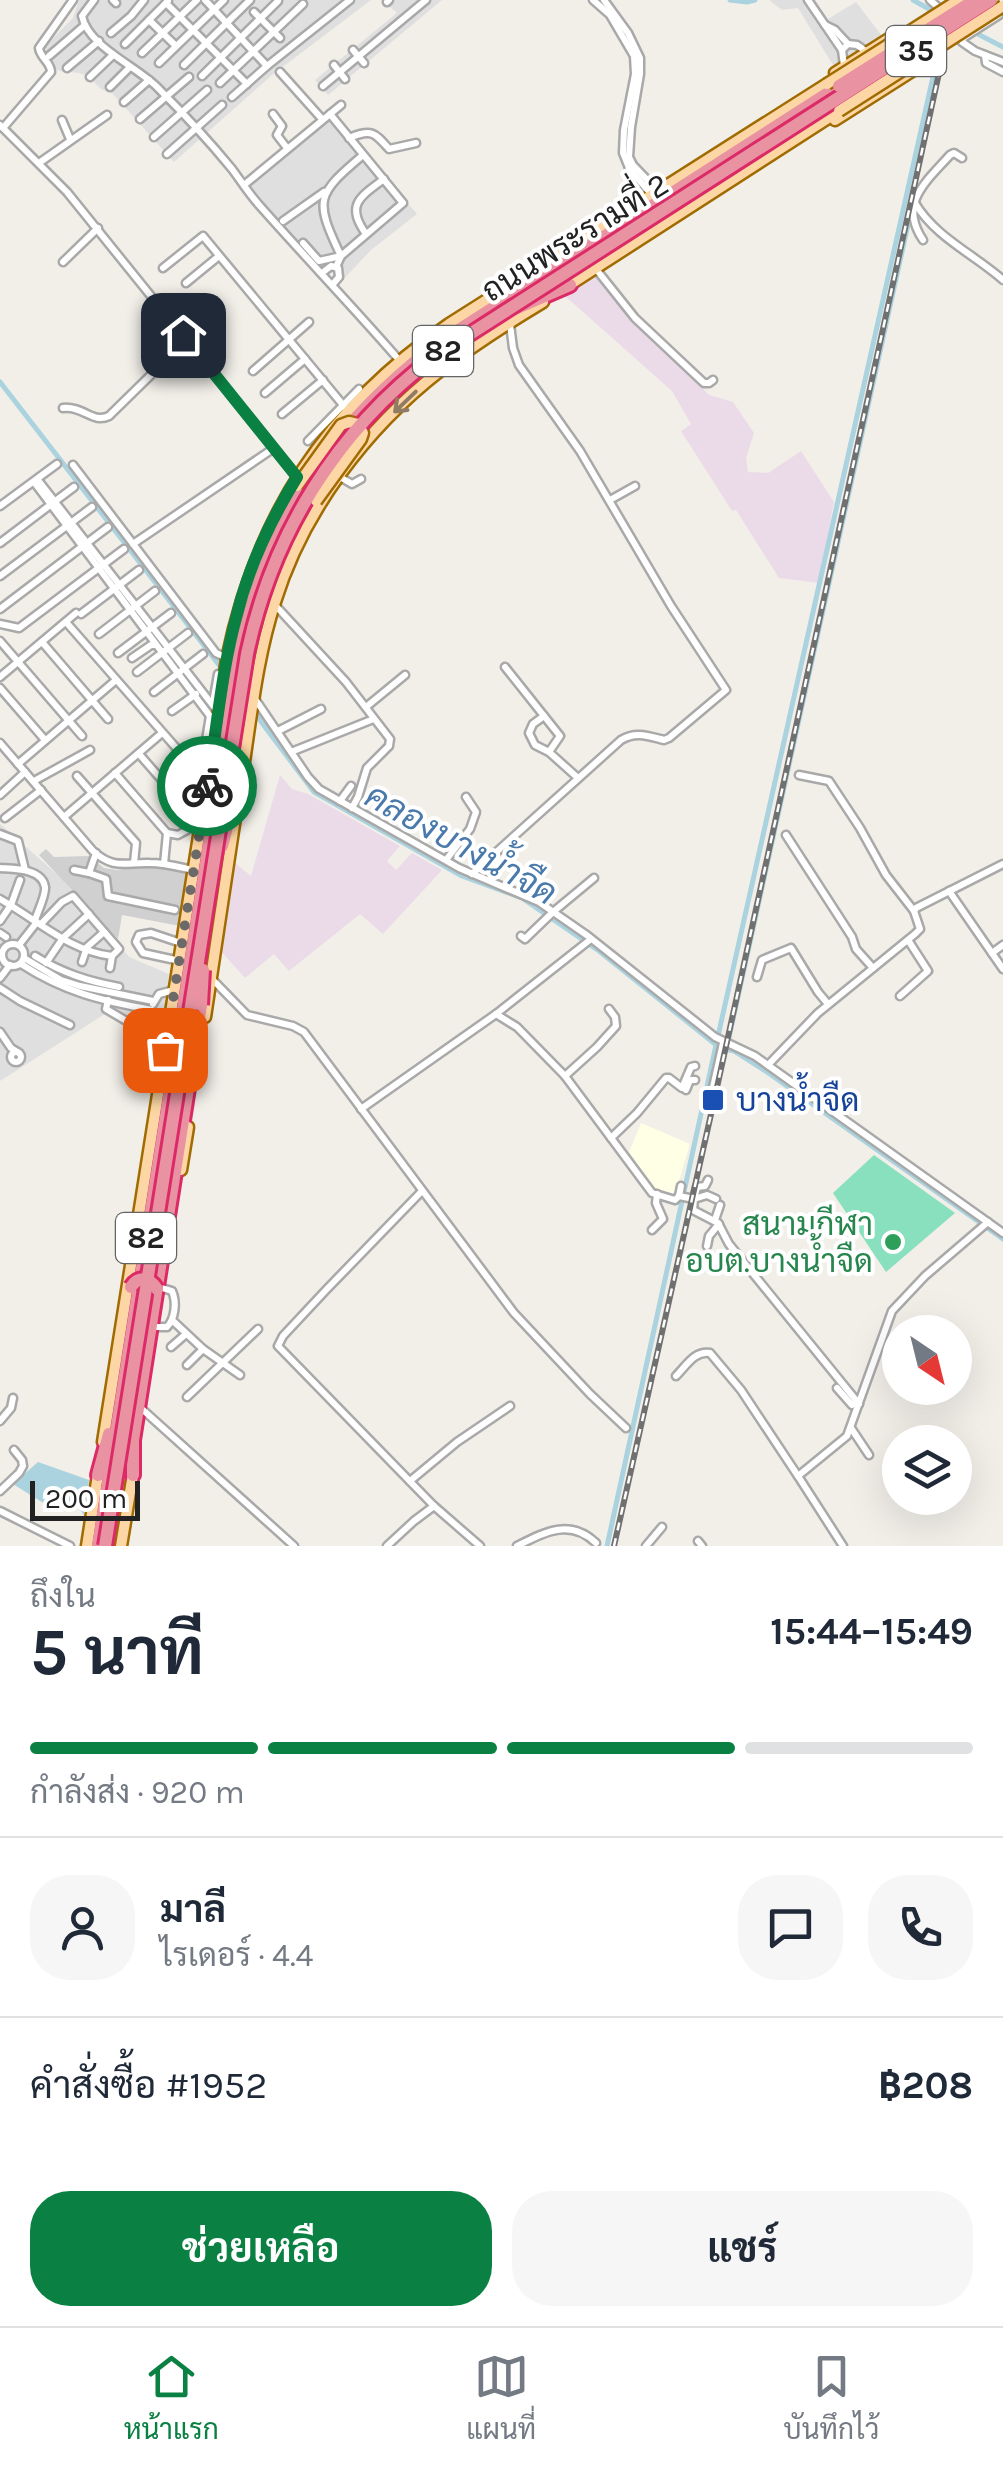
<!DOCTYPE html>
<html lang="th">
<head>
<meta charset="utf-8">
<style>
  :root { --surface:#fff; --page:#f6f6f7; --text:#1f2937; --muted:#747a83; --line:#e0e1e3; --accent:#0b8043 }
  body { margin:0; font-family:Karla,Sarabun,sans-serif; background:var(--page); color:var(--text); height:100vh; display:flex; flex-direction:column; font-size:38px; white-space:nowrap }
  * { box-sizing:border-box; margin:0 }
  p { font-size:32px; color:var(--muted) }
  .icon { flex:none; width:55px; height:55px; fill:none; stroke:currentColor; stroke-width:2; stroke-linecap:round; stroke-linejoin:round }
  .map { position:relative; height:1546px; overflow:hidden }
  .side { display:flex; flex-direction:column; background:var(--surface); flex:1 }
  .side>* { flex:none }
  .needle { width:65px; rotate:145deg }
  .fabs { position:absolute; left:882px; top:1315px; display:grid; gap:20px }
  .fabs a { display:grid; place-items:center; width:90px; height:90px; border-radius:50%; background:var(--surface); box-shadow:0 10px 40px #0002; font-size:50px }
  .scale { position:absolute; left:30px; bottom:25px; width:110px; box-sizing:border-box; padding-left:10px; border:5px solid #222; border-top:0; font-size:28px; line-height:35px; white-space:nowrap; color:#222; -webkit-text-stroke:8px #fff; paint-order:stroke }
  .pin { position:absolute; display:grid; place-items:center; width:85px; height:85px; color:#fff; margin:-42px; border-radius:20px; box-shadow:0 5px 15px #0006 }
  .courier { position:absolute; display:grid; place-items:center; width:100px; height:100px; margin:-50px; border:8px solid #0b8043; border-radius:50%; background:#fff; color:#222; box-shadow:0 2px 12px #0007 }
  .head em { font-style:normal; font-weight:700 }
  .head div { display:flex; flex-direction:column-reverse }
  .head { display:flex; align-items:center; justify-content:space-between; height:170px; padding:0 30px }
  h1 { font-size:65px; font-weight:700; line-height:75px }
  .bar { display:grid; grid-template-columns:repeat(4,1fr); gap:15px 10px; align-content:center; height:120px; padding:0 30px }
  .bar i { height:12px; border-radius:8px; background:var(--line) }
  .bar .on { background:var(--accent) }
  .bar p { grid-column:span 4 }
  .line { display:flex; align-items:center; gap:25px; padding:0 30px; border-top:2px solid var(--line) }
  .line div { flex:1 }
  .round { display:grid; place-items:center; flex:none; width:105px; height:105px; border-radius:40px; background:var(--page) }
  .button { display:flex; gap:20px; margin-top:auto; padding:20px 30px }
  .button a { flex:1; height:115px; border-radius:40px; background:var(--accent); color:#fff; font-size:40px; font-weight:700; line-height:115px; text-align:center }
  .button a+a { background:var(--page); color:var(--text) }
  .tabs { display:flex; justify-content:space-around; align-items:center; height:140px; border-top:2px solid var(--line); background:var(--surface); font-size:28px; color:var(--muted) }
  .tabs a { display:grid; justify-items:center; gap:5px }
  .tabs .on { color:var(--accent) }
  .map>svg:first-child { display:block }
  .residential { fill:#e0dfdf }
  .industrial { fill:#ebdbe8 }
  .education { fill:#ffffe5 }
  .religious { fill:#d0d0d0 }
  .pitch { fill:#88e0be }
  .water { fill:#aad3df }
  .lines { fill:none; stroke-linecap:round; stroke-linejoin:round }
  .canal { stroke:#aad3df; stroke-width:5 }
  .minor-casing { stroke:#a9a9a9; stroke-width:11 }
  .major-casing { stroke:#a06b00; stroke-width:15 }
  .highway-casing { stroke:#dc2a67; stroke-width:18 }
  .minor { stroke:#fff; stroke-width:6 }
  .major { stroke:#fcd6a4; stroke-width:10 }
  .highway { stroke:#e892a2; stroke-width:12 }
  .rail-casing { stroke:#707070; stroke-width:6 }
  .rail { stroke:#fff; stroke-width:2.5; stroke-dasharray:8; stroke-linecap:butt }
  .major-bridge-casing { stroke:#a06b00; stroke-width:15; stroke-linecap:butt }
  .highway-bridge-casing { stroke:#dc2a67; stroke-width:18; stroke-linecap:butt }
  .major-bridge { stroke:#fcd6a4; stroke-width:10 }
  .highway-bridge { stroke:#e892a2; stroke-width:12 }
  .oneway { stroke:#8f7c63 }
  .done { stroke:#6b6a68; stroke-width:10; stroke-dasharray:0 18 }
  .route { stroke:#0b8043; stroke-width:12 }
  .transit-dot { fill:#1a4fb4; stroke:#fff; stroke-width:4 }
  .leisure-dot { fill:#2e9e5b; stroke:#fff; stroke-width:4 }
  .labels { text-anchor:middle; stroke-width:8; stroke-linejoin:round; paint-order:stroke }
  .shield { fill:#fff; stroke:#646464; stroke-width:2.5 }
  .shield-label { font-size:30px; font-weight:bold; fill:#222 }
  .street-label { font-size:32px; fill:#222; stroke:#fff }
  .transit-label { font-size:32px; fill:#164399; stroke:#fff; text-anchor:start }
  .leisure-label { font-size:32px; fill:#27864d; stroke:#fff; text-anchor:end }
  .water-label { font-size:35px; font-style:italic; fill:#4a7aab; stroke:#fff }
</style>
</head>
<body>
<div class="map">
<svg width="1003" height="1546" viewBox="0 0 1003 1546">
  <rect width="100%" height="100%" fill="#f2efe9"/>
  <g class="residential">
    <polygon points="79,0 371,0 272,75 174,162 112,93 101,89 88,76 79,73 54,70 40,51 73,18"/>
    <polygon points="382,0 442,0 328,95 315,80 397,13"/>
    <polygon points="769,0 815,0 828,19 856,2 885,40 836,70 798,8 782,10"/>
    <polygon points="329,111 417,214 371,250 340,283 342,273 340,268 336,265 322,271 259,200 244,180"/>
    <polygon points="0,824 60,877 129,957 169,974 160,1045 108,1012 0,1081"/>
  </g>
  <g class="industrial">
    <polygon points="598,275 709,395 733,402 754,433 746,458 748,472 768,473 801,451 834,502 819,583 779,578 736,510 732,511 681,431 691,424 672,391 565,296"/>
    <polygon points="280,775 292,789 308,794 400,846 387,861 396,870 412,853 442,870 383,934 360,914 289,971 274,954 245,978 218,948 234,862 251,876"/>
  </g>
  <polygon class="education" points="641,1123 690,1144 675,1194 656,1189 629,1152"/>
  <polygon class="religious" points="46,849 54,857 89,856 104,868 117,870 144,865 188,872 180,926 122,915 118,939 39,855"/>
  <polygon class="pitch" points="874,1155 955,1213 886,1272 833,1193"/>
  <polygon class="water" points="38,1462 89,1480 84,1515 73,1501 56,1511 13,1484"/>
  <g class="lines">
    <g class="canal">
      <polyline points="730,0 747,2 755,0"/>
      <polyline points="913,0 938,14"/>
      <polyline points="970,30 1003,47"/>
      <polyline points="0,382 223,670"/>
      <polyline points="243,693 262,723 314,792 462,876 522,898 599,951 720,1048 734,1051 767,1072 1003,1239"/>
      <polyline points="728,1042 909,220"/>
      <polyline points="607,1546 716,1045 939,50"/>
    </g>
    <defs>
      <g id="minor">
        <path d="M94 0 82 16C88 47 139 67 159 89 184 114 209 141 232 169 241 181 249 194 260 206 306 258 354 308 400 361"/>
        <polyline points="113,0 116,3"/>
        <polyline points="205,0 267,66"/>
        <polyline points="593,0 610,15 634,56 635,74 624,130 623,153 629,168 652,195"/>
        <polyline points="604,0 628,33 640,58 640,74 631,127 629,157 633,165 658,191"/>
        <polyline points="808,0 842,50"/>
        <polyline points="930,0 939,8"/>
        <polyline points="387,2 389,0"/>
        <polyline points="166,3 247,84"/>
        <polyline points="254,12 280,38"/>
        <polyline points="999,15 963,38 962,42 975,51 1003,62"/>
        <polyline points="149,20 176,46"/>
        <polyline points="825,25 835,30 848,44"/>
        <polyline points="111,33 131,16 144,0"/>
        <polyline points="125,44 168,1"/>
        <polyline points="353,50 364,63"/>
        <polyline points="142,53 197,0"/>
        <polyline points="985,55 986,63 1003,72"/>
        <polyline points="49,56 85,25"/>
        <polyline points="159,63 224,0"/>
        <polyline points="184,65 250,0"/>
        <polyline points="334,65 345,79"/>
        <polyline points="844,66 842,50 848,44 857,45 867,52"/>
        <polyline points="67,68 99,41"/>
        <polyline points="280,72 322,119"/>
        <polyline points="202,76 278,1"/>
        <polyline points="90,77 113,55"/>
        <polyline points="220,83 303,4"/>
        <polyline points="323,86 426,0"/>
        <polyline points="110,87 130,67"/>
        <polyline points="232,97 267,66 350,0"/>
        <polyline points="124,102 149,80"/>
        <polyline points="273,114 282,126 277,135 287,148"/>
        <polyline points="140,119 189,77"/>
        <polyline points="62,120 70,139"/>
        <polyline points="0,125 67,192 297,477"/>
        <path d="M3 128 51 72C51 62 40 58 39 48L73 0"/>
        <polyline points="154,137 207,90"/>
        <path d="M349 138C372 128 375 133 389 149L416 143"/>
        <polyline points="167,154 222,105"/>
        <polyline points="39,163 107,115"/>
        <polyline points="244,185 341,105"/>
        <path d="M915 203C935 237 975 255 1003 280"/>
        <polyline points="283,221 324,192"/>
        <path d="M366 234C345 205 360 197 384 179"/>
        <path d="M923 240C898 203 926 182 950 155L954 153 962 158"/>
        <polyline points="303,243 319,261 341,256 403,203 330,114"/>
        <polyline points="63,262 98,228"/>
        <path d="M336 267 341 256C314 199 316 195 363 155"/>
        <polyline points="163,268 203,236 348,411"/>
        <polyline points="596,269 635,318 704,383 709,383 713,380"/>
        <polyline points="322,273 331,266 338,268 339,277 333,284"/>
        <polyline points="186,283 219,256"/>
        <polyline points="253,371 309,322"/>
        <polyline points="265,393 305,359"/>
        <path d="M63 408C84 406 93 424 109 416L160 366 169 349 183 335"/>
        <polyline points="282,414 323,380"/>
        <polyline points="308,441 359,389"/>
        <polyline points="73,465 216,653 227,658"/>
        <polyline points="340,477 352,484 361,479"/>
        <polyline points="38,480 218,712"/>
        <polyline points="34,482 216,724"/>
        <polyline points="610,500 635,486"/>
        <polyline points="0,506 57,464"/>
        <polyline points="0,543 74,487"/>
        <polyline points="133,544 274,448"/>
        <polyline points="0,576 92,507"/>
        <polyline points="275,605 346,682 390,739 389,746 367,768 358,797 352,808"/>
        <polyline points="0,609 108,527"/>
        <polyline points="81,614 139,570"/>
        <polyline points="66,622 185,758 211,765"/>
        <polyline points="0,624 19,628 124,549"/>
        <polyline points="99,634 155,591"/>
        <polyline points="0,641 82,736"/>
        <polyline points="42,642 108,719"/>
        <polyline points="118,653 171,613"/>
        <polyline points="132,658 151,645 156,645"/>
        <polyline points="505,667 560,736 549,752 578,778"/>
        <polyline points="137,672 188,633"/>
        <polyline points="0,677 76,613"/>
        <polyline points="0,688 45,740"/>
        <polyline points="154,692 203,654"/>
        <polyline points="255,699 308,777 319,789 459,868 539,902 588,936 715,1037 755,1056 1003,1233"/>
        <polyline points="213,703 218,674"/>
        <polyline points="366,707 405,675"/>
        <polyline points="172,711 196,694"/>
        <polyline points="544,716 533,724 529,733 535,745 549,752"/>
        <polyline points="278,731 321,709"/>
        <path d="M0 743 93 851C114 870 125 862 150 863 164 863 179 867 193 870"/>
        <polyline points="291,752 371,720"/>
        <polyline points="139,754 182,803 195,806"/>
        <polyline points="18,764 116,680"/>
        <polyline points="115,773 167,833 164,864"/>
        <polyline points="799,775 829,781 860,828 886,875 914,911"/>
        <polyline points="77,776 136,843 134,863"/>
        <polyline points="34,781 90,750"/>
        <polyline points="0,795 25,772"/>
        <polyline points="340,801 351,786"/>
        <polyline points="64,817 162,733"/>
        <polyline points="5,818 41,790"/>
        <polyline points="167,833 178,835 187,830 195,806 210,716"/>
        <polyline points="0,834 18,841 25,870"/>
        <polyline points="786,835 852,937 856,949 873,968"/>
        <polyline points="96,853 89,873 106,879 108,896 175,910"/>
        <polyline points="446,860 470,829 476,812 466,797"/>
        <path d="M0 868C13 869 42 868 45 887 46 895 38 911 35 920"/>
        <polyline points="74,870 89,873"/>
        <path d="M472 874 621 740C636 731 648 736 664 740L669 738 726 690 671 606 580 451 519 365 513 348 510 324"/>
        <polyline points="949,891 1003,969"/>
        <path d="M0 899C36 919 69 951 112 956"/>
        <polyline points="0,921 11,905 20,880"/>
        <polyline points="41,924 62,902 73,896 119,949 112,956 110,968"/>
        <polyline points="0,933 6,937"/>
        <polyline points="521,936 525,939 553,912 594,878"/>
        <circle cx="13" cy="955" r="11"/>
        <polyline points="19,945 37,922"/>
        <polyline points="992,953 1003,945"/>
        <path d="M35 956C62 973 88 981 119 987"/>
        <polyline points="24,958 61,980 80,986 153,1001"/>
        <polyline points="180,961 143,953 136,942 139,935 151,933 181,943"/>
        <polyline points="82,962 87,947 104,932"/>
        <polyline points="46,963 63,938 89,914"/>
        <path d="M21 964C64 992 102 1001 152 1010L158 1019 168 1023"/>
        <polyline points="757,977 762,960 791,948 818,992 828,1004"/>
        <polyline points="0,978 10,965"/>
        <polyline points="212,979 247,1015 293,1026 304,1032 514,1313 590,1394 626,1428"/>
        <polyline points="0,988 20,1001 70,1025"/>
        <polyline points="900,996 928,971 908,940"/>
        <polyline points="108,1000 106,1009 157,1039"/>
        <polyline points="153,1004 159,994 174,990"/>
        <polyline points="496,1014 517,1027 565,1076 652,1193 675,1200 679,1196 681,1186"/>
        <polyline points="0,1032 11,1048 19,1053"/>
        <circle cx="16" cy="1057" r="5"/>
        <polyline points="768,1065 818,1013 915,934 920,929 914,911 916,908 1003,864"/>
        <polyline points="565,1076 597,1047 616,1026 615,1017 609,1009"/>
        <polyline points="686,1090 690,1080 695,1080"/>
        <polyline points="712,1092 723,1043"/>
        <polyline points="361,1109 496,1014 591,939"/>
        <polyline points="611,1138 637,1113 666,1078 669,1078 682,1088 691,1067 695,1066"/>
        <polyline points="708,1180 705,1186 697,1187 694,1199 707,1195 716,1199"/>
        <polyline points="422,1191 326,1290 283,1336 278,1346 434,1506 480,1546"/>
        <polyline points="679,1196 694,1199 693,1210 718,1223 729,1244 859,1404"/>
        <polyline points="715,1220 720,1205"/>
        <polyline points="652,1230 663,1219 656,1203 657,1194"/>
        <polyline points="707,1246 709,1236 719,1224"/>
        <polyline points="172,1320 203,1349 240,1375"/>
        <path d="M156 1327H167C175 1319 177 1302 172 1291L162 1288"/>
        <polyline points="171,1347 186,1334"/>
        <polyline points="187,1365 203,1349"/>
        <path d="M676 1376C686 1366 695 1350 710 1353L741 1390 798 1476"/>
        <polyline points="837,1388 852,1405 857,1402"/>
        <polyline points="187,1397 258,1329"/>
        <polyline points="143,1410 294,1546"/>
        <polyline points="0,1421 11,1408 13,1398"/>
        <polyline points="851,1428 869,1455"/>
        <polyline points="410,1481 457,1442 510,1406"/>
        <polyline points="0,1491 19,1473 23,1466 22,1460 14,1450"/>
        <polyline points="0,1511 70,1546"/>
        <polyline points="698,1541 702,1546"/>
        <polyline points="387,1546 414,1521 434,1506"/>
        <path d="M517 1546C545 1532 570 1518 596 1543"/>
        <polyline points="646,1546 662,1527"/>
        <polyline points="843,1546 798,1476 847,1436 892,1311 925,1276 988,1222"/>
      </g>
      <g id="major">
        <polyline points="835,73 895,35 900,35 904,39"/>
        <polyline points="835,120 912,71 918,65 917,57"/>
        <polyline points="566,287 839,111"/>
        <path d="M242 775C251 717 257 657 275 602 303 511 366 428 441 370 474 345 508 323 543 302"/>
        <polyline points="205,1017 236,811"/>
        <polyline points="181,1170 188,1127"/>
        <path d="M103 1442 227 659C257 514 327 408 449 324L827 84"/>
        <polyline points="87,1546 99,1468"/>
        <polyline points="121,1546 134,1468"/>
      </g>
      <g id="highway">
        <polyline points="517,308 570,285"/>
        <path d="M330 448C363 407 400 371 443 340L839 86"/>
        <polyline points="209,778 209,805"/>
        <polyline points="222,846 243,767"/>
        <polyline points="98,1475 109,1434"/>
        <polyline points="133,1475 133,1440 201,1005"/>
        <path d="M98 1546 240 648C256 587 274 529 309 476"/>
      </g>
    </defs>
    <use href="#minor" class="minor-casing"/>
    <use href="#major" class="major-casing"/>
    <use href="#highway" class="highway-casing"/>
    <use href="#minor" class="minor"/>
    <use href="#major" class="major"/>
    <use href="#highway" class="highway"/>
    <defs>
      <polyline id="rail" points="614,1546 714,1101 955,0"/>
    </defs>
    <use href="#rail" class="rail-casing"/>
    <use href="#rail" class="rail"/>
    <defs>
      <g id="major-bridge">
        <polyline points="827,84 959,0"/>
        <polyline points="839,111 1003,6"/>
        <polyline points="297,486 341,425 349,422 358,424 363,433 361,439 316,501"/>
      </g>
      <g id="highway-bridge">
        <polyline points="839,86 975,0"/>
        <polyline points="201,1005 203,970"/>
        <path d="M131 1287C139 1275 150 1278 157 1289"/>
        <path d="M105 1546 247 654C272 535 336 431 434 357L991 0"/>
      </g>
    </defs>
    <use href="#major-bridge" class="major-bridge-casing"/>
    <use href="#highway-bridge" class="highway-bridge-casing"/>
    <use href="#major-bridge" class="major-bridge"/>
    <use href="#highway-bridge" class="highway-bridge"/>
  </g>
  <defs><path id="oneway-shaft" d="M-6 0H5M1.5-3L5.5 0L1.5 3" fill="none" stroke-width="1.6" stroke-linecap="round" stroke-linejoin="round" transform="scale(2.5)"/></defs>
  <use class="oneway" href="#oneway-shaft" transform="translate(405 402) rotate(136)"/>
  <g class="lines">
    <polyline class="done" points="165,1050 207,786"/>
    <path class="route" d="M183 335 297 477C270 521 248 568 236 618 221 673 217 731 207 786"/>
  </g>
  <rect class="transit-dot" x="701" y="1088" width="24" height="24" rx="5"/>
  <circle class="leisure-dot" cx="893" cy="1242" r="10"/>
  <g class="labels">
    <g class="shield">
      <rect x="886" y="26" width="60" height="50" rx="8"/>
      <rect x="413" y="326" width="60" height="50" rx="8"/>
      <rect x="116" y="1213" width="60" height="50" rx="8"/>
    </g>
    <g class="shield-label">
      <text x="916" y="61">35</text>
      <text x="443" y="361">82</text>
      <text x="146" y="1248">82</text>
    </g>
    <g class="street-label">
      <text transform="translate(575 237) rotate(-32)" y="11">ถนนพระรามที่ 2</text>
    </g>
    <g class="transit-label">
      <text x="736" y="1111">บางน้ำจืด</text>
    </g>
    <g class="leisure-label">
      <text x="873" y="1235">สนามกีฬา<tspan x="873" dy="37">อบต.บางน้ำจืด</tspan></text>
    </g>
    <g class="water-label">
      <text transform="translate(461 844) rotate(29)" y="12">คลองบางน้ำจืด</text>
    </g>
  </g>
</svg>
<div class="fabs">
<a><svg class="needle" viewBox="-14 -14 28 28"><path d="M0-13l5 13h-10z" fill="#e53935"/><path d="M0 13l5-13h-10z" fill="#747a83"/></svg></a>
<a><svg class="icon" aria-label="layers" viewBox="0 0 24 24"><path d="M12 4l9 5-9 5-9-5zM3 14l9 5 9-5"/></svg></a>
</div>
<div class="scale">200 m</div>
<div class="pin" style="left:165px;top:1050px;background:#ea580c"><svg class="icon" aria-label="bag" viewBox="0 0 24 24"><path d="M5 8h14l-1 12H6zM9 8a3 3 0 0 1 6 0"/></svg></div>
<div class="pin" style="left:183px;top:335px;background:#1f2937"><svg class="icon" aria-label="home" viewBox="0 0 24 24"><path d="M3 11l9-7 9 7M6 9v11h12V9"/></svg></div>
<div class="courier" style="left:207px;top:786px"><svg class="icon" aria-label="bike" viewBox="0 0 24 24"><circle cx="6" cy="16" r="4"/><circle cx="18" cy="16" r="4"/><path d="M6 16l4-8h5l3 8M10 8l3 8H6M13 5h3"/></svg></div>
</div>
<section class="side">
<div class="head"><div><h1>5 นาที</h1><p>ถึงใน</p></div><em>15:44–15:49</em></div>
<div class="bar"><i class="on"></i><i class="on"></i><i class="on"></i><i></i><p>กำลังส่ง · 920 m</p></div>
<div class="line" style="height:180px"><a class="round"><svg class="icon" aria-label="person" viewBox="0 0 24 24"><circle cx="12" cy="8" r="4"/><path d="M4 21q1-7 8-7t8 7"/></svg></a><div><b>มาลี</b><p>ไรเดอร์ · 4.4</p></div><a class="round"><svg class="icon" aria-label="chat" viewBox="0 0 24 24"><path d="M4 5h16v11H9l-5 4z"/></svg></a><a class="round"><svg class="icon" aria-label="phone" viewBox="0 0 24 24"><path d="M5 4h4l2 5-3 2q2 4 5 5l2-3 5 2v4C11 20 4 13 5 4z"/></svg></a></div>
<div class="line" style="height:130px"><div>คำสั่งซื้อ #1952</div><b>฿208</b></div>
<div class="button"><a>ช่วยเหลือ</a><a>แชร์</a></div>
</section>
<nav class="tabs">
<a class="on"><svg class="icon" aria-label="home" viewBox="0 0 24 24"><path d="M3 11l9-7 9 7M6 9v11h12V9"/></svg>หน้าแรก</a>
<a><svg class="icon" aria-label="map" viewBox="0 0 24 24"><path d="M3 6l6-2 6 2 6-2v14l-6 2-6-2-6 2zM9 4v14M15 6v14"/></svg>แผนที่</a>
<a><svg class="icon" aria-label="saved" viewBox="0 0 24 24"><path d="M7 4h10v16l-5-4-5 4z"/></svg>บันทึกไว้</a>
</nav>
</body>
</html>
